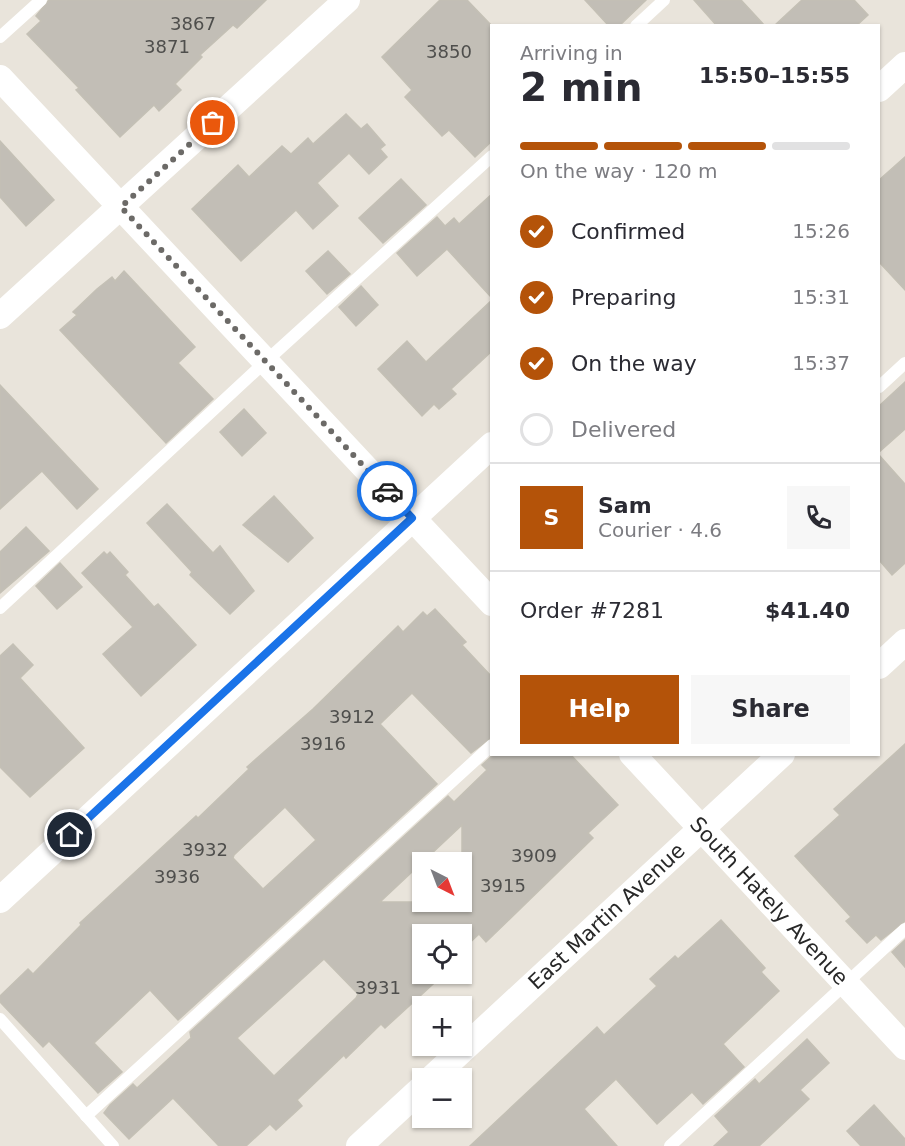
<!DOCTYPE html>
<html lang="en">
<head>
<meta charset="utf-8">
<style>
  :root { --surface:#fff; --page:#f7f7f7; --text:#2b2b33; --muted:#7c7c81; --line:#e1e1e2; --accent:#b45309 }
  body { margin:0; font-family:"DejaVu Sans",sans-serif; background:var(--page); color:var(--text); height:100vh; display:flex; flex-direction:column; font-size:22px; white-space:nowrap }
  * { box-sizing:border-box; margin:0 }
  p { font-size:20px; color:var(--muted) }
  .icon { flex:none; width:33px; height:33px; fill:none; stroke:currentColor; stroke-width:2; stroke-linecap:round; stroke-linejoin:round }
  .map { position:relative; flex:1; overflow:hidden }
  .panel { position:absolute; left:490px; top:24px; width:390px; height:732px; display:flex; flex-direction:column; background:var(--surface); border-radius:0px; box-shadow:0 2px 4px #0004 }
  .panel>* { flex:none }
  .needle { width:39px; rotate:138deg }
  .controls { position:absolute; left:412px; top:852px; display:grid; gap:12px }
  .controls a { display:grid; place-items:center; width:60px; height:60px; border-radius:0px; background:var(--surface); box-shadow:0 2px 4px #0004; font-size:30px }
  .pin { position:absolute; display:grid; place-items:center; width:51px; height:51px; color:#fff; margin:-26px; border:3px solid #fff; border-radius:50%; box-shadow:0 2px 6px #0007 }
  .courier { position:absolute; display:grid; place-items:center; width:60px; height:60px; margin:-30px; border:4px solid #1a73e8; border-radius:50%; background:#fff; color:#222; box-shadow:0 2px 8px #0007 }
  .headline em { font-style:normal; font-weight:800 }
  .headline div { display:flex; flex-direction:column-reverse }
  .headline { display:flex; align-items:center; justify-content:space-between; height:102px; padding:0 30px }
  h1 { font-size:39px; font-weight:800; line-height:45px }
  .bar { display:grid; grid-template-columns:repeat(4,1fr); gap:9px 6px; align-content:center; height:72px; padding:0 30px }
  .bar i { height:8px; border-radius:4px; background:var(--line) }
  .bar .current { background:var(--accent) }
  .bar p { grid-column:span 4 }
  .line { display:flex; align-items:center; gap:15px; padding:0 30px; border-top:2px solid var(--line) }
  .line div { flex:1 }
  .round { display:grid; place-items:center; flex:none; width:63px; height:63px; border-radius:0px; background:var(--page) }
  ol { padding:0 30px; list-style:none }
  li { display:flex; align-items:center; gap:18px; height:66px }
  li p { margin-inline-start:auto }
  li .icon { padding:6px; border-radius:50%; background:var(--accent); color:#fff; stroke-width:4 }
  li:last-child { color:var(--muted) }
  li i { width:33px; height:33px; border:3px solid var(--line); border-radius:50% }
  .button { display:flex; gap:12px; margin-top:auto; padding:12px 30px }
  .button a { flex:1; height:69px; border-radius:0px; background:var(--accent); color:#fff; font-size:24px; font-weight:800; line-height:69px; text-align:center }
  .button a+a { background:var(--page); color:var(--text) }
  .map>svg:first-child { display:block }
  .building { fill:#c2beb6; stroke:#c4c0b5; stroke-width:1.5; fill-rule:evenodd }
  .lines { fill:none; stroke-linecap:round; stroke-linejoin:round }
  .service { stroke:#fff; stroke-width:12 }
  .minor { stroke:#fff; stroke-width:26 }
  .done { stroke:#6c6a67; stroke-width:6; stroke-dasharray:0 10.8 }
  .route { stroke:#1a73e8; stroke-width:8 }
  .labels { text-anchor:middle; stroke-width:5; stroke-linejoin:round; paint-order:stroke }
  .number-label { font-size:18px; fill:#4e4e4c }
  .street-label { font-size:21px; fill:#282828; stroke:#fff }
</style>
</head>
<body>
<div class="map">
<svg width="905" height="1146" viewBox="0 0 905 1146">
  <rect width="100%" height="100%" fill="#e9e4db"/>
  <g class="building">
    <polygon points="49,0 266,0 237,28 233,25 200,55 202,57 175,84 181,90 159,111 154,105 120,137 76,90 79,88 27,34 41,21 36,16"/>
    <polygon points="440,0 467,0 492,26 492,141 475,157 449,130 442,136 405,97 412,90 382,57"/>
    <polygon points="585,0 646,0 619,26 609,26"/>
    <polygon points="694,0 741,0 765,26 717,26"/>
    <polygon points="802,0 854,0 868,15 856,26 774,26"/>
    <polygon points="346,114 361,129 367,124 385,145 380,149 387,157 369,174 349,153 317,183 338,206 313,229 296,210 241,261 192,209 238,165 249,177 282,146 291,154 308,138 313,144"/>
    <polygon points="0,141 54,200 26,226 0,197"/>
    <polygon points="905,157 905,290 879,262 879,180"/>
    <polygon points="401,179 426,205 383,243 359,218"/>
    <polygon points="492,194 492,298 447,249 417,276 397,253 437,217 445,226 454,218 459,224"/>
    <polygon points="328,251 350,274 327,294 306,271"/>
    <polygon points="124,271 195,347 178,363 213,399 166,443 60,330 77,315 73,312 97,289 112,277 115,281"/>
    <polygon points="361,286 378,305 356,326 339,307"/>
    <polygon points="492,300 492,351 451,389 456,394 439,409 434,404 422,416 378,369 407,341 426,362"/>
    <polygon points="905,382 905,429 879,452 879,406"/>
    <polygon points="0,385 98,489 77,509 42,471 0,509"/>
    <polygon points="244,409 266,433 242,456 220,432"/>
    <polygon points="879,455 905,484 905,563 892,575 879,560"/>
    <polygon points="274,496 313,538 288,562 243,525"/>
    <polygon points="167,504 213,553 220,546 254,591 230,614 190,575 192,572 147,523"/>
    <polygon points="26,527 49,551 0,593 0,552"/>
    <polygon points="104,552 107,555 110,552 128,572 125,575 154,607 158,604 196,645 141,696 103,654 133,627 82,573"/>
    <polygon points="60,563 82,587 57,609 36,586"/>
    <path d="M435 609 466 642 462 645 492 677V737L471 753 412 693 380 724 437 784 178 1020 150 990 94 1043 122 1072 98 1093 49 1041 43 1047 0 1002V996L28 969 33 974 81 925 80 923 196 816 198 818 249 769 247 767 313 709 398 626 403 632 423 612 427 616ZM285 807 316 840 263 889 233 858 234 855Z"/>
    <polygon points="13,644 33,665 20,678 84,748 30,797 0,767 0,656"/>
    <polygon points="905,744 905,921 881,940 876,935 867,943 846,921 851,917 795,856 840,815 834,809"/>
    <path d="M494 754H570L618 805 588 833 593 838 486 942 479 934 462 950V934H423V974H444L385 1028 381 1024 346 1058 344 1055 297 1100 302 1106 276 1130 270 1124 246 1146H219L173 1098 129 1139 104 1113 110 1105 133 1084 137 1088 191 1038 190 1032 448 796 454 802 487 770 482 765ZM462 825V902H380ZM324 959 358 994 356 998 274 1076 237 1038Z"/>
    <polygon points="721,920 765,968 761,972 779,991 723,1044 744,1067 703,1104 692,1092 657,1124 616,1079 584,1109 617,1146 470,1146 597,1027 604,1035 657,986 650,979 675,956 678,959"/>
    <polygon points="905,940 905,967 892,952"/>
    <polygon points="807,1039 829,1063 800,1090 809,1099 759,1146 714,1146 729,1132 715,1116 755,1079 759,1084"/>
    <polygon points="874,1105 905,1139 905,1146 861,1146 847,1131"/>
  </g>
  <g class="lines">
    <g class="service">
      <polyline points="636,26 664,0"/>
      <polyline points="0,37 41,0"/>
      <polyline points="879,387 905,363"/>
      <polyline points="0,608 264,363 492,156"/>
      <polyline points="0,1019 113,1146"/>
      <polyline points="86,1116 492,745"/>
      <polyline points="670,1146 905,929"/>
    </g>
    <g class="minor">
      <polyline points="0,78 492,603"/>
      <polyline points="879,89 905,65"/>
      <polyline points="0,316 347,0"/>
      <polyline points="879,666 905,642"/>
      <path id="s1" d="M632 754 905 1047"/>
      <polyline points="0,900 492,445"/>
      <path id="s2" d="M432 1078 782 754"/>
      <polyline points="359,1146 423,1087"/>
    </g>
  </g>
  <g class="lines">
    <polyline class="done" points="213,123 121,207 387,491"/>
    <polyline class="route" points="70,835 412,518 387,491"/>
  </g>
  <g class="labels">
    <g class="number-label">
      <text x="193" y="30">3867</text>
      <text x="167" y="53">3871</text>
      <text x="449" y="58">3850</text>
      <text x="352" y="723">3912</text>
      <text x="323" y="750">3916</text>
      <text x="205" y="856">3932</text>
      <text x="534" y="862">3909</text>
      <text x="177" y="883">3936</text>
      <text x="503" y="892">3915</text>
      <text x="378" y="994">3931</text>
    </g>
    <g class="street-label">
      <text dy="7" stroke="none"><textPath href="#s1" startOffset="201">South Hately Avenue</textPath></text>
      <text dy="7" stroke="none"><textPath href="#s2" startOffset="238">East Martin Avenue</textPath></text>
    </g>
  </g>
</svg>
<div class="controls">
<a><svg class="needle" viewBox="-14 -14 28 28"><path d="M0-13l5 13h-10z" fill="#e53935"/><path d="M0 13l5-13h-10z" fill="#7c7c81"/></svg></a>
<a><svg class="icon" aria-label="locate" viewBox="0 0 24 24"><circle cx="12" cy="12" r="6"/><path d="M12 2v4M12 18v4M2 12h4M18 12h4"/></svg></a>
<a>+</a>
<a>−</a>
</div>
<div class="pin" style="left:213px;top:123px;background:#ea580c"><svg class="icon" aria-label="bag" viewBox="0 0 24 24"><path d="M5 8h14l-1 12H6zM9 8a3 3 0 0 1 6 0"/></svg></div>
<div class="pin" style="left:70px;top:835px;background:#1f2937"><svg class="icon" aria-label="home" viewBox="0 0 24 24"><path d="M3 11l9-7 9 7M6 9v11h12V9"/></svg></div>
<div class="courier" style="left:387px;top:491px"><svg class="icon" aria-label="car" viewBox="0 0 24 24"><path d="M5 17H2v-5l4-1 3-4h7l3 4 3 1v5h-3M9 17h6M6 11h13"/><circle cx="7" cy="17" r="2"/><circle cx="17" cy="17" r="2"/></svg></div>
<section class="panel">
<div class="headline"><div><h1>2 min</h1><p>Arriving in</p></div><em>15:50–15:55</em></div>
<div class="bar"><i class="current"></i><i class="current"></i><i class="current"></i><i></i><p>On the way · 120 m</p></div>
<ol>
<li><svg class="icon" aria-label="check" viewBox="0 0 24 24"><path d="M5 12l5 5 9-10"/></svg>Confirmed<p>15:26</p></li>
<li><svg class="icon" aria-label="check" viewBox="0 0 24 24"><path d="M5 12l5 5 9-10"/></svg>Preparing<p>15:31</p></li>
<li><svg class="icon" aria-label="check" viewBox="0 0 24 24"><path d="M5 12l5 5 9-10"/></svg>On the way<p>15:37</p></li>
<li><i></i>Delivered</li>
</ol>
<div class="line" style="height:108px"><b class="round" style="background:var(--accent);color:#fff">S</b><div><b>Sam</b><p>Courier · 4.6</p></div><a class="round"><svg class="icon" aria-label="phone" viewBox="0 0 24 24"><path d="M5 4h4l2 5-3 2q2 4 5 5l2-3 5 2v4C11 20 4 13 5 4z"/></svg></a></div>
<div class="line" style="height:78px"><div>Order #7281</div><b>$41.40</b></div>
<div class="button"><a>Help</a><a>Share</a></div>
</section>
</div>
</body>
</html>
